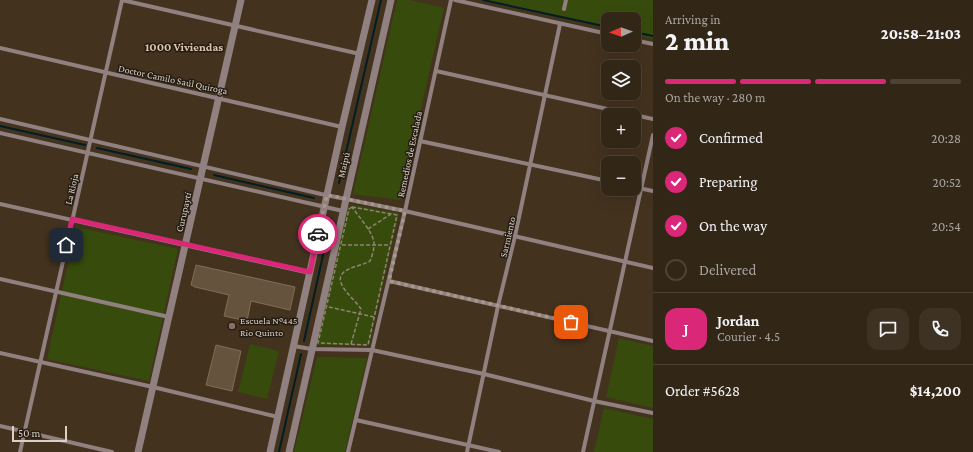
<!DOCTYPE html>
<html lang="en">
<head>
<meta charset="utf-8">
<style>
  :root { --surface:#322616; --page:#3d3223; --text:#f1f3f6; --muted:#a8a5a1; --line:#4d4335; --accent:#db2777 }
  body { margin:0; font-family:"Crimson Pro",serif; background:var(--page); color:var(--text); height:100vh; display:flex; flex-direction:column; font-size:15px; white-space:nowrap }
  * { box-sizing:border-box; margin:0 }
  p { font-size:13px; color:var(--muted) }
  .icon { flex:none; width:22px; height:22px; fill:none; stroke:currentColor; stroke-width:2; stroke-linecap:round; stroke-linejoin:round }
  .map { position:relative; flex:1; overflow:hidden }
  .drawer { display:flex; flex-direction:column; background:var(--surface); width:320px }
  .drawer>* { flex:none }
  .needle { width:26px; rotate:268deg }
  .controls { position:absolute; left:601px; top:12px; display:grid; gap:8px }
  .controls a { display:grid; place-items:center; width:40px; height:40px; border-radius:8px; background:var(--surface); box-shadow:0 4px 16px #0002,0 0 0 1px var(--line); font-size:20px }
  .scale { position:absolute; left:12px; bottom:10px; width:55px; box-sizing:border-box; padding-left:4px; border:2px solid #dbd0c4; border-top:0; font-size:11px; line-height:14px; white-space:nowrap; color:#dbd0c4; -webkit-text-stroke:3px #241c13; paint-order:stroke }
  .pin { position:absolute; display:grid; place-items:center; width:34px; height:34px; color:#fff; margin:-17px; border-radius:8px; box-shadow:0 2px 6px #0006 }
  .courier { position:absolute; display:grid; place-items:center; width:40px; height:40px; margin:-20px; border:3px solid #db2777; border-radius:50%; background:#fff; color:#222; box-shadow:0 1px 5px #0007 }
  .summary em { font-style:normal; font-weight:800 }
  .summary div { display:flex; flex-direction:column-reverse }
  .summary { display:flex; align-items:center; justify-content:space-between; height:68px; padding:0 12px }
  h1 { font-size:26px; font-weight:800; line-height:30px }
  .bar { display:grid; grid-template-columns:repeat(4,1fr); gap:6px 4px; align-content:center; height:48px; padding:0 12px }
  .bar i { height:5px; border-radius:3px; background:var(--line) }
  .bar .active { background:var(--accent) }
  .bar p { grid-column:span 4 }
  .line { display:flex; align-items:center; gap:10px; padding:0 12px; border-top:1px solid var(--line) }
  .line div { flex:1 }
  .round { display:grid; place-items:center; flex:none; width:42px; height:42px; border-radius:12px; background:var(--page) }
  ol { padding:0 12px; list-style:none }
  li { display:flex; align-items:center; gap:12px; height:44px }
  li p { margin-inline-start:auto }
  li .icon { padding:4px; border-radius:50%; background:var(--accent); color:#fff; stroke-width:4 }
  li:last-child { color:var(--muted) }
  li i { width:22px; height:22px; border:2px solid var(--line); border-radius:50% }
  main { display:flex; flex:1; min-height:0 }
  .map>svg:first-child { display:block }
  .green { fill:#374c0c }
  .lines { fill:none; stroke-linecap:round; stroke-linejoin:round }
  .stream { stroke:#001e24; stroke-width:2 }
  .building { fill:#66533e; stroke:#816d57 }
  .path { stroke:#918373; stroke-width:1.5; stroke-dasharray:4 2; stroke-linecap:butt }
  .minor { stroke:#908180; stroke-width:4 }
  .tertiary { stroke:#908180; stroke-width:7 }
  .done { stroke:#a6998a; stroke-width:4; stroke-dasharray:0 7.2 }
  .route { stroke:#db2777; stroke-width:5 }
  .education-dot { fill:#8d6e63; stroke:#241c13; stroke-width:1.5 }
  .labels { text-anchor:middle; stroke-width:3; stroke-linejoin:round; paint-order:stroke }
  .street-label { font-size:10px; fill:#dbd0c4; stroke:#241c13 }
  .poi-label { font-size:10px; fill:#dbd0c4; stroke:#241c13; text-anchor:start }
  .quarter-label { font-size:12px; font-weight:bold; fill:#dbc5ad; stroke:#241c13 }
</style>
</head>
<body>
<main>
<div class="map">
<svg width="653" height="452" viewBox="0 0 653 452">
  <rect width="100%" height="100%" fill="#43321e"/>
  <g class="green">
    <polygon points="397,0 409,0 444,8 400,200 353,194"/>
    <polygon points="484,0 653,0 653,39 634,34 634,19 608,19 608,28"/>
    <polygon points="352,205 399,213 369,346 316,345 347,209 349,206"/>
    <polygon points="76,227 178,249 149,381 47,359"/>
    <polygon points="619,338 653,346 653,408 606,397"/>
    <polygon points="250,344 279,351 267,399 238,392"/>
    <polygon points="317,357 367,358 345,452 294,452"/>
    <polygon points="604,408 653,419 653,452 594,452"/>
  </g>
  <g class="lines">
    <g class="stream">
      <polyline points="483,0 608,27"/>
      <polyline points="634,32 653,36"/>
      <polyline points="0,126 85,145"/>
      <polyline points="97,148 191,169"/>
      <polyline points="214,175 314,198"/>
      <polyline points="339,183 381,0"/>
      <polyline points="304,341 331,219"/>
      <polyline points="279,452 301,354"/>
    </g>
  </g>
  <g class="building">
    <polygon points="196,265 295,287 290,310 251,301 247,321 224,316 229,295 195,287 191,285"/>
    <polygon points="216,345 241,351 232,391 206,385"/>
  </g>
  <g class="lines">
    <g class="path">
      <polygon points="352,207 397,215 368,345 318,343 349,209"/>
      <polyline points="368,229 391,214"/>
      <polyline points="342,245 390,245"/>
      <polyline points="329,307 374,317"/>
      <path d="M351 344 361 309C355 299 328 280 347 270 354 266 363 265 370 261 372 256 374 250 374 245 375 234 358 216 352 207"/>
    </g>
    <g class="minor">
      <polyline points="122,0 360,54"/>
      <polyline points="455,0 608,34"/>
      <polyline points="564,9 566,0"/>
      <polyline points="634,40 653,44"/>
      <polyline points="0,48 342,127"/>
      <polyline points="436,71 653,119"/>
      <polyline points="0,119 321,194 405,211 653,268"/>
      <polyline points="0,133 343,211"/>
      <polyline points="420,141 608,181"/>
      <polyline points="634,187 653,191"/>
      <polyline points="0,204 310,273"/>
      <polyline points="0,279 169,317"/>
      <polyline points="389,281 653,341"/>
      <polyline points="294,346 311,349 372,350 484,374 594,401 653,413"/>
      <polyline points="0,353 153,387 278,417"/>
      <polyline points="356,420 499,452"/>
      <polyline points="0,426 112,452"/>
      <polyline points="20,452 122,0"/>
      <polyline points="348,452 405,211 451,0"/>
      <polyline points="467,452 498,306 515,236 560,24"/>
      <polyline points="583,452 653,135"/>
    </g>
    <g class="tertiary">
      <polyline points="138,452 241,0"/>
      <polyline points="270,452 342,127 372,0"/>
      <polyline points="289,452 391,0"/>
    </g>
  </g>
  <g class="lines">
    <polyline class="done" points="318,234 327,195 405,211 389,281 571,322"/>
    <polyline class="route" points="66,245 72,219 310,272 318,234"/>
  </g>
  <circle class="education-dot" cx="232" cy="326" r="4"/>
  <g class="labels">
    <g class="street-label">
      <text transform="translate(173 79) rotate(12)" y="4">Doctor Camilo Saúl Quiroga</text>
      <text transform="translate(409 154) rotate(-78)" y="4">Remedios de Escalada</text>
      <text transform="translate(343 165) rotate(-77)" y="4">Maipú</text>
      <text transform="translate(71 189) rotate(-77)" y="4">La Rioja</text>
      <text transform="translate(183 212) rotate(-77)" y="4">Curupaytí</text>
      <text transform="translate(507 237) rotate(-77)" y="4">Sarmiento</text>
    </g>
    <g class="poi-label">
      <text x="240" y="324">Escuela Nº445<tspan x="240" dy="12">Rio Quinto</tspan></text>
    </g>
    <g class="quarter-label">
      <text x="184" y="51">1000 Viviendas</text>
    </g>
  </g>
</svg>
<div class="controls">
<a><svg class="needle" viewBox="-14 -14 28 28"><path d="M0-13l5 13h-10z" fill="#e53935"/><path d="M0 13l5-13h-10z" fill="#a8a5a1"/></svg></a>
<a><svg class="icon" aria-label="layers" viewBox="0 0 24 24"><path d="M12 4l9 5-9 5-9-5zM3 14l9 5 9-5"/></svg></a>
<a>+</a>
<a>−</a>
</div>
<div class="scale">50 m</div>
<div class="pin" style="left:571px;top:322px;background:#ea580c"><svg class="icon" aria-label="bag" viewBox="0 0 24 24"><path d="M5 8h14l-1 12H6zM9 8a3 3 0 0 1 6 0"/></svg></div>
<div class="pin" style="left:66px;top:245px;background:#1f2937"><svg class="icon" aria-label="home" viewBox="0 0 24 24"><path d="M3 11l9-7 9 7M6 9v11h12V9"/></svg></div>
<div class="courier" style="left:318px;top:234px"><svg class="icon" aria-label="car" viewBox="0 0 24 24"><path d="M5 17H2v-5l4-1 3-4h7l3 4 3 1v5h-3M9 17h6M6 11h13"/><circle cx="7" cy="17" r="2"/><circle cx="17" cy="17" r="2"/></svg></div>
</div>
<section class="drawer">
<div class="summary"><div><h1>2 min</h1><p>Arriving in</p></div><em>20:58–21:03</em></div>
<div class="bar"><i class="active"></i><i class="active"></i><i class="active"></i><i></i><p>On the way · 280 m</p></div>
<ol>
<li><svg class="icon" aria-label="check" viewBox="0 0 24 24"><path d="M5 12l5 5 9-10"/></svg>Confirmed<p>20:28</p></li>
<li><svg class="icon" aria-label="check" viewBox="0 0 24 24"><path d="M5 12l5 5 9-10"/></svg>Preparing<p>20:52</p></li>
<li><svg class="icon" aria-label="check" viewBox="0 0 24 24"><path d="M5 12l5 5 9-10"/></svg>On the way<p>20:54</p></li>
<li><i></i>Delivered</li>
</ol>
<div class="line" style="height:72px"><b class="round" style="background:var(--accent);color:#fff">J</b><div><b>Jordan</b><p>Courier · 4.5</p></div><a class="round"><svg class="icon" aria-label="chat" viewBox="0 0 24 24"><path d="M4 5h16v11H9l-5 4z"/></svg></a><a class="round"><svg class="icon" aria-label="phone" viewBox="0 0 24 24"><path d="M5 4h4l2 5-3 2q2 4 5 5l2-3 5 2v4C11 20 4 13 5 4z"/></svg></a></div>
<div class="line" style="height:52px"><div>Order #5628</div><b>$14,200</b></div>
</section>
</main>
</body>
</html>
